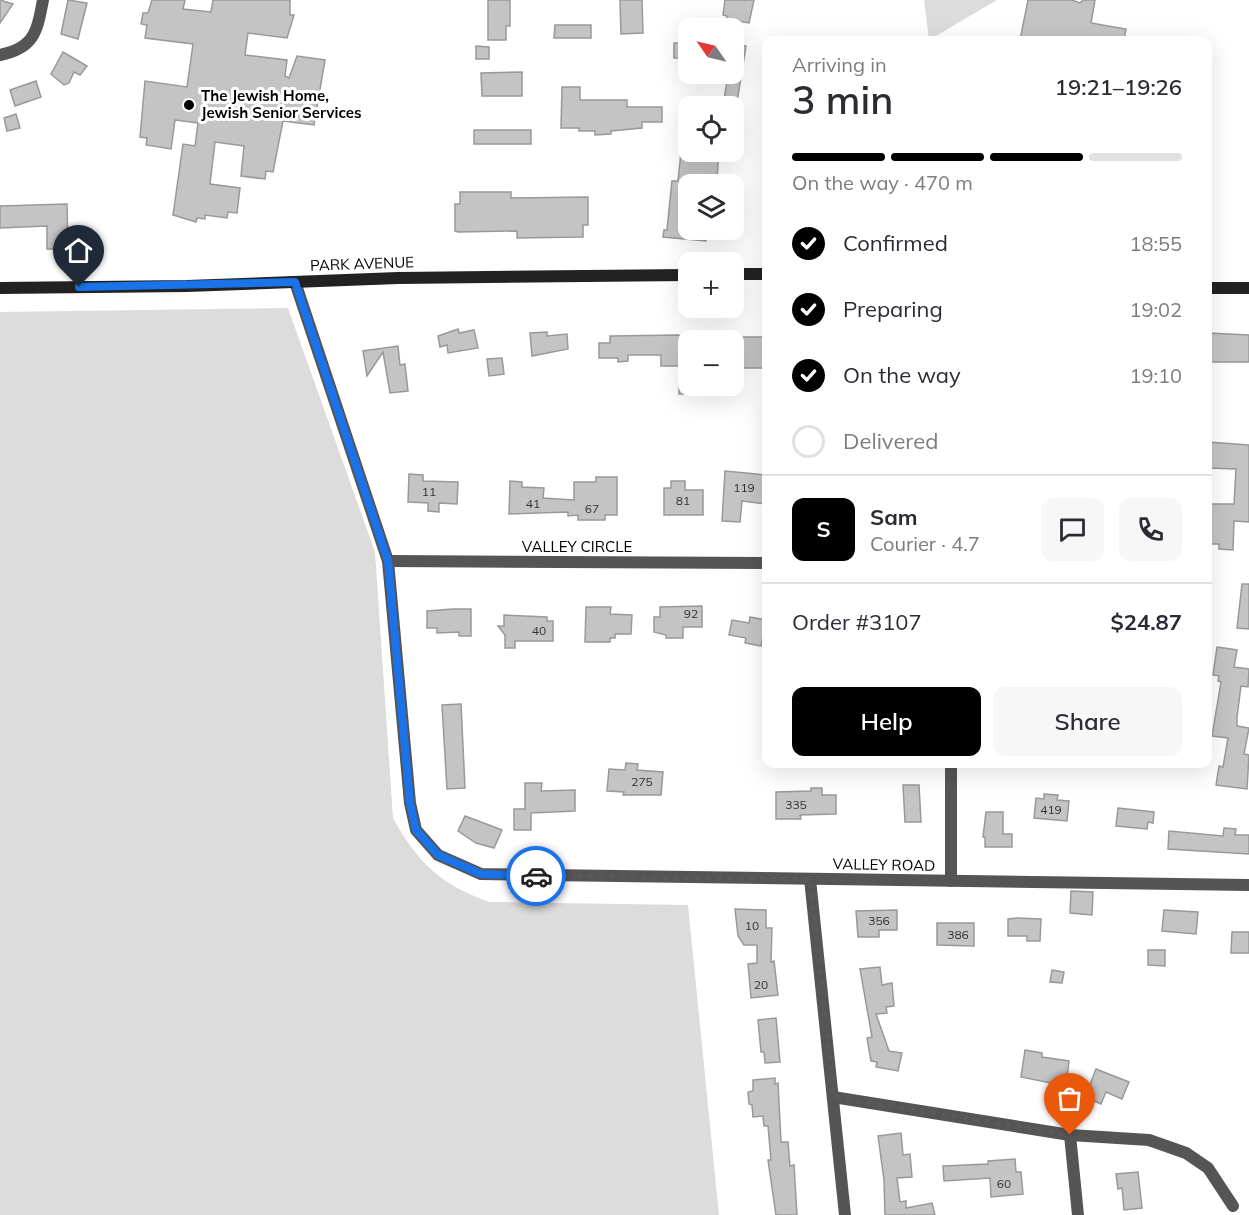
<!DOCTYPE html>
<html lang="en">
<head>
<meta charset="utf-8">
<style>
  :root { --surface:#fff; --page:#f7f7f7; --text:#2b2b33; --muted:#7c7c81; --line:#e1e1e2; --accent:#000 }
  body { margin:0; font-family:Mulish,sans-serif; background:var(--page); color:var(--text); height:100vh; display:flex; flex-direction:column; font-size:22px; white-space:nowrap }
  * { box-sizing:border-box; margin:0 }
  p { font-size:20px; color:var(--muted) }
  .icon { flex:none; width:33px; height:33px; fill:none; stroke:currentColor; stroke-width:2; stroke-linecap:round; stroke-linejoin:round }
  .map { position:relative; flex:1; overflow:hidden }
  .sheet { position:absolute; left:762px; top:36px; width:450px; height:732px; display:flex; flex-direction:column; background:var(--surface); border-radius:12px; box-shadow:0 6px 24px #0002 }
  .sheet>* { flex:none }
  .needle { width:39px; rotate:304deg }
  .tools { position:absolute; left:678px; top:18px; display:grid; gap:12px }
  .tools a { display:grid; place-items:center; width:66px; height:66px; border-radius:12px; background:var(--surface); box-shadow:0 6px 24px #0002; font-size:30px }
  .pin { position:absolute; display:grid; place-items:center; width:51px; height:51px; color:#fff; margin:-62px -26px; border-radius:50% 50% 50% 0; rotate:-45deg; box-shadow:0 0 6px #0007 }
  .pin .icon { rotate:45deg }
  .courier { position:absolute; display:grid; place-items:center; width:60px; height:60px; margin:-30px; border:4px solid #1a73e8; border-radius:50%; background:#fff; color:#222; box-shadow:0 2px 8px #0007 }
  .summary em { font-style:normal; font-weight:600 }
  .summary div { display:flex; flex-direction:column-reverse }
  .summary { display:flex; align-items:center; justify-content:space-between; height:102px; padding:0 30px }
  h1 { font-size:39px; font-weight:600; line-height:45px }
  .bar { display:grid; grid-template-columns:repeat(4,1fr); gap:9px 6px; align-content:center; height:72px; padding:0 30px }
  .bar i { height:8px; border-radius:4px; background:var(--line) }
  .bar .active { background:var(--accent) }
  .bar p { grid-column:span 4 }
  .line { display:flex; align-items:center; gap:15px; padding:0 30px; border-top:2px solid var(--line) }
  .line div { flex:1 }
  .round { display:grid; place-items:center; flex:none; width:63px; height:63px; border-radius:12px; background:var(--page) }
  ol { padding:0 30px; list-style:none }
  li { display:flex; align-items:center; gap:18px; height:66px }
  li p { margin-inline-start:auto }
  li .icon { padding:6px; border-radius:50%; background:var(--accent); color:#fff; stroke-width:4 }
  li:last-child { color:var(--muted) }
  li i { width:33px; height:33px; border:3px solid var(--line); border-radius:50% }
  .action { display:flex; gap:12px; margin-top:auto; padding:12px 30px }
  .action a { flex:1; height:69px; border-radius:12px; background:var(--accent); color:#fff; font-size:24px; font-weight:600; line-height:69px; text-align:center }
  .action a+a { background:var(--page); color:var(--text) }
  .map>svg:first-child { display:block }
  .green { fill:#dcdcdc }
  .building { fill:#c4c4c4; stroke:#999; stroke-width:1.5 }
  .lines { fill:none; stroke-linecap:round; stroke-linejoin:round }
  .street { stroke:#555; stroke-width:12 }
  .secondary { stroke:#222; stroke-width:12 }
  .done { stroke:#595959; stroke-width:6; stroke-dasharray:0 10.8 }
  .route { stroke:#1a73e8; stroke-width:8 }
  .poi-dot { fill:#000; stroke:#fff; stroke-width:2 }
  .labels { text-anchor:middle; stroke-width:6; stroke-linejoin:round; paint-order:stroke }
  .number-label { font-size:12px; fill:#313131 }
  .poi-label { font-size:15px; font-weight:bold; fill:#000; stroke:#fff; text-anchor:start }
  .street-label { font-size:15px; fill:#000; stroke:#fff }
</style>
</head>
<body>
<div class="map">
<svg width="1249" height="1215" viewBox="0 0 1249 1215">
  <rect width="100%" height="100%" fill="#fff"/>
  <g class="green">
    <polygon points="924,0 997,0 929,40"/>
    <path d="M288 308 375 552 393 818C417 862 442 886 490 902L688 905 719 1215H0V312Z"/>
  </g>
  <g class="building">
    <polygon points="0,0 13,4 0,23"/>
    <polygon points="68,0 87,3 78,39 61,34"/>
    <polygon points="152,0 185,0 183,9 211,12 213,0 290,0 290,15 294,15 287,38 248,33 245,55 287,60 285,76 289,78 297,56 325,60 314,125 283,121 273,172 266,171 265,179 241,176 244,146 215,142 210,184 240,188 237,213 228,212 227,218 205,215 205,219 197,218 196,222 173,215 183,144 195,146 198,123 175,120 171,149 146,145 147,138 140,137 145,81 187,87 193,44 145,38 147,25 141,24 143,13 148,13"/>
    <polygon points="488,0 510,0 510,26 506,26 506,40 488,40"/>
    <polygon points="620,0 642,0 643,33 621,34"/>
    <polygon points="725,0 754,0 749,23 727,19 727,16 723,15"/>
    <polygon points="1028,0 1072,0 1080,3 1083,0 1095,0 1091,23 1126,29 1124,40 1020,40"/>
    <polygon points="555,25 591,25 591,38 554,38"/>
    <rect x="674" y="43" width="14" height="15"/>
    <polygon points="734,44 746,46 737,102 724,100 728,74 734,74"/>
    <polygon points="476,46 489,47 489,59 476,59"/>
    <polygon points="63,52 87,66 80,75 74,72 69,83 64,85 51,74"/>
    <polygon points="522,72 522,96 482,96 481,73"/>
    <polygon points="36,81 41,97 15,106 10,90"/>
    <polygon points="562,87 580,87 580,100 627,100 627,107 662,107 662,122 642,122 642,128 611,131 611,134 595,135 595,131 579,131 579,128 561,128"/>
    <polygon points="16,114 20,128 7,131 4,118"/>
    <rect x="474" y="130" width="57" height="14"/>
    <polygon points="681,152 719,152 717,178 713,177 712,184 688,184 688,230 707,230 706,241 663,237 664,230 667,230 672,181 678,181"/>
    <polygon points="460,192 511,192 511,198 588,197 588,225 583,225 583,237 517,238 517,231 458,232 455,231 455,204 460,204"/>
    <polygon points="67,204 68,249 47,249 47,226 0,228 0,206"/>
    <polygon points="458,329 459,333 474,330 478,348 448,353 447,345 440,347 438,336"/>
    <polygon points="547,332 547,336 567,334 568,349 532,356 530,333"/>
    <polygon points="1208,333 1249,335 1249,362 1208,362"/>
    <polygon points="678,335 688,337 688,394 679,394 679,366 661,366 661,355 628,355 628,361 618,362 618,358 599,358 599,343 610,343 610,336"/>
    <polygon points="743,337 766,337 766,368 734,368 734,344 743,344"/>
    <polygon points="398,346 400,365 405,364 408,391 390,393 383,352 367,376 363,351"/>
    <polygon points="502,358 504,374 489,376 487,359"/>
    <polygon points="1208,442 1249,445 1249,522 1234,521 1233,550 1219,549 1219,544 1208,544 1208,508 1211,508 1211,504 1234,504 1236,469 1208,468"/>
    <polygon points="725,471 766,475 766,504 742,501 740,522 722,521"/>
    <polygon points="409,474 423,475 423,481 458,482 457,504 439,503 439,512 428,511 428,503 408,502"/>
    <polygon points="596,477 617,477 617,515 605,515 605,520 578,520 578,515 568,516 568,512 509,514 510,481 522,482 522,487 544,488 543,498 574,500 574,482 596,482"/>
    <polygon points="671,481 685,481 685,490 703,490 703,515 664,515 664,488 671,488"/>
    <polygon points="1242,584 1249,584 1249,629 1237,628"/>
    <polygon points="702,606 702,627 683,627 683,638 666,638 666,635 654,632 654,617 660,617 660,607"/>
    <polygon points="586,607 611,607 610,614 632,615 631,634 615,634 615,638 610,638 610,642 585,642"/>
    <polygon points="453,609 471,609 471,636 459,636 459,632 437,633 437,628 427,628 427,611"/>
    <polygon points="504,615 547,617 547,621 553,621 553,641 515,641 515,648 505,648 505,635 498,626 504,626"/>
    <polygon points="750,617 766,620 766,636 763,635 761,646 745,643 746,638 729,635 732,620 749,623"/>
    <polygon points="1217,647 1237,650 1234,667 1249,669 1248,687 1241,686 1237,717 1237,726 1249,728 1244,754 1249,755 1247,789 1216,785 1219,766 1223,767 1228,738 1212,736 1221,682 1218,681 1219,676 1213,675"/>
    <polygon points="461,704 465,788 447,789 442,705"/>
    <polygon points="626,763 638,764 637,770 663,772 661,795 623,795 624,792 607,791 609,769 625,770"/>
    <polygon points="525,783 542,783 541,791 575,790 575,811 531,813 531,830 514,830 514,809 525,809"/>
    <polygon points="903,785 919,785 921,822 905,822"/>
    <polygon points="811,788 822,788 822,795 836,795 836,814 800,815 801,819 776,819 776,792 811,791"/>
    <polygon points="1044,794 1058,795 1057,800 1069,801 1067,821 1034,818 1036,798 1044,799"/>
    <polygon points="1118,808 1154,812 1153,823 1148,822 1147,829 1116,826"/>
    <polygon points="986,812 1003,812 1003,834 1012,834 1012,847 985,847 985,837 983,837"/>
    <polygon points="465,816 502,830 494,848 476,843 458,831"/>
    <polygon points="1224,828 1236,829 1235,835 1249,835 1249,854 1168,849 1169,831 1223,836"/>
    <polygon points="1071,891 1093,892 1092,915 1070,913"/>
    <polygon points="735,909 766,910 766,928 772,928 771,962 774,961 778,995 751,998 748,964 757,963 757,945 744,945 738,936"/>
    <polygon points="897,910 897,930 879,930 879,937 858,937 856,911"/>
    <polygon points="1164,910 1198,912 1196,934 1162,931"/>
    <polygon points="1017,918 1041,919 1040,941 1027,941 1027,936 1008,936 1008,919"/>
    <polygon points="937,923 974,923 974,946 937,945"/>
    <polygon points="1232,932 1249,932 1249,953 1231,953"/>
    <polygon points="1148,950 1165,950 1165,966 1148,965"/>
    <polygon points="880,967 882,985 892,983 894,1006 886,1007 887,1013 876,1014 889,1051 902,1053 898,1071 876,1067 877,1062 871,1061 867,1038 872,1037 860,969"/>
    <polygon points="1052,970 1064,972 1062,983 1050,982"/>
    <polygon points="776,1018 780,1062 765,1063 764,1052 761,1052 758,1020"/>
    <polygon points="1025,1050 1042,1053 1042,1057 1069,1061 1066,1086 1021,1077"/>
    <polygon points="1096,1069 1129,1082 1122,1099 1106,1092 1101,1104 1085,1097"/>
    <polygon points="775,1078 775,1084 778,1083 781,1142 788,1142 790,1166 794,1165 797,1215 776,1215 768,1160 771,1160 768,1126 764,1126 763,1116 753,1117 752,1105 749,1104 748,1092 753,1091 753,1080"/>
    <polygon points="901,1133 903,1155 910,1154 912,1177 897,1178 900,1202 906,1201 906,1208 932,1203 935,1215 885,1215 884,1180 878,1136"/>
    <polygon points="1015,1159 1016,1172 1021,1172 1023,1194 991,1197 990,1178 944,1181 943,1166 988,1164 988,1161"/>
    <polygon points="1138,1172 1142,1208 1124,1210 1122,1188 1118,1189 1116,1174"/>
  </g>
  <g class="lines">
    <g class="street">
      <path d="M0 55C35 48 37 31 43 0"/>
      <polyline points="295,282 388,561 410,803 416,830 438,855 481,874 1249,885"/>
      <polyline points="388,561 766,563"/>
      <polyline points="951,764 951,881"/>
      <polyline points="810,879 845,1215"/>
      <polyline points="833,1097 1070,1135 1149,1140 1186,1153 1208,1168 1233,1206"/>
      <polyline points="1070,1135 1078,1215"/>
    </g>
    <g class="secondary">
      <polyline points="734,274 766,274"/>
      <polyline points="0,288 187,286 398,278 688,275"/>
      <polyline points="1208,288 1249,288"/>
    </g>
  </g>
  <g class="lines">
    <polyline class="done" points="536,876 810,879 834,1097 1070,1135"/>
    <polyline class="route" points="79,287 295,282 388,561 410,803 416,830 438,855 481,874 536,876"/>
  </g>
  <circle class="poi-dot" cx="189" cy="105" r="6"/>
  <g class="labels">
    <g class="number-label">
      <text x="744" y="492">119</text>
      <text x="429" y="496">11</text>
      <text x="683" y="505">81</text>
      <text x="533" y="508">41</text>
      <text x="592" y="513">67</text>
      <text x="691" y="618">92</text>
      <text x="539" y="635">40</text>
      <text x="642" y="786">275</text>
      <text x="796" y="809">335</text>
      <text x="1051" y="814">419</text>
      <text x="879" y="925">356</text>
      <text x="752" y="930">10</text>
      <text x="958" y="939">386</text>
      <text x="761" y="989">20</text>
      <text x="1004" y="1188">60</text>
    </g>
    <g class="poi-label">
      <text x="201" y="101">The Jewish Home,<tspan x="201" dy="17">Jewish Senior Services</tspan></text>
    </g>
    <g class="street-label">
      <text transform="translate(362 264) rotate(-2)" y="5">PARK AVENUE</text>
      <text x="577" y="552">VALLEY CIRCLE</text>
      <text transform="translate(884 865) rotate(1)" y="5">VALLEY ROAD</text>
    </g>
  </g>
</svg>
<div class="tools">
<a><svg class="needle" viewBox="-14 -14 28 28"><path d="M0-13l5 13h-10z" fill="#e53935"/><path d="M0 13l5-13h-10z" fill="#7c7c81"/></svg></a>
<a><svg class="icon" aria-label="locate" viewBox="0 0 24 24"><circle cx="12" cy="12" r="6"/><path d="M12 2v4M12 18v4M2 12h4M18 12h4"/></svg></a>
<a><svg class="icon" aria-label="layers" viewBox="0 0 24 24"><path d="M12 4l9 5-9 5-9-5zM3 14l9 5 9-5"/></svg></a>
<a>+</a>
<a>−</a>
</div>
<div class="pin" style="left:1070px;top:1135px;background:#ea580c"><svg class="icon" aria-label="bag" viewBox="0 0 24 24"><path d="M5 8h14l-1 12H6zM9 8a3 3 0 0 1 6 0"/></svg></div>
<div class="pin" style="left:79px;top:287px;background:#1f2937"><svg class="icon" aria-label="home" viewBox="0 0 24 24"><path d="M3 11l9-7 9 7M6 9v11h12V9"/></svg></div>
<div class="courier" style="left:536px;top:876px"><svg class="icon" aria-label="car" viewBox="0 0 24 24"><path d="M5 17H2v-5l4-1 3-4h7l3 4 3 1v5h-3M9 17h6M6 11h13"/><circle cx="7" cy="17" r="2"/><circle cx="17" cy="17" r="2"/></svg></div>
<section class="sheet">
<div class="summary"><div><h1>3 min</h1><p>Arriving in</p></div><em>19:21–19:26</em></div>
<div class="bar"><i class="active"></i><i class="active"></i><i class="active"></i><i></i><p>On the way · 470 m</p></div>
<ol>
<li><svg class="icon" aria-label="check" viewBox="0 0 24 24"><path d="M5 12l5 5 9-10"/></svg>Confirmed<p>18:55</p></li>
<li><svg class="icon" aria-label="check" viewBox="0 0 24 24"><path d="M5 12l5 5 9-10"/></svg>Preparing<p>19:02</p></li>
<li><svg class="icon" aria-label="check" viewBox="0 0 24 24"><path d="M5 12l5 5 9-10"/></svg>On the way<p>19:10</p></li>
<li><i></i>Delivered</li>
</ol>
<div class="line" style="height:108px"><b class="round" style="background:var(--accent);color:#fff">S</b><div><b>Sam</b><p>Courier · 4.7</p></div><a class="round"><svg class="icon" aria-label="chat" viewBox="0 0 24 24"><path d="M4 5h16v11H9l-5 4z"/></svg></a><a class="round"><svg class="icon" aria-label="phone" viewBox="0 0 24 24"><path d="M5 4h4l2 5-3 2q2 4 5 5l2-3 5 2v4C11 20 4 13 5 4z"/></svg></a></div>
<div class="line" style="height:78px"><div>Order #3107</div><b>$24.87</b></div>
<div class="action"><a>Help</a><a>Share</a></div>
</section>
</div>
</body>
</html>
